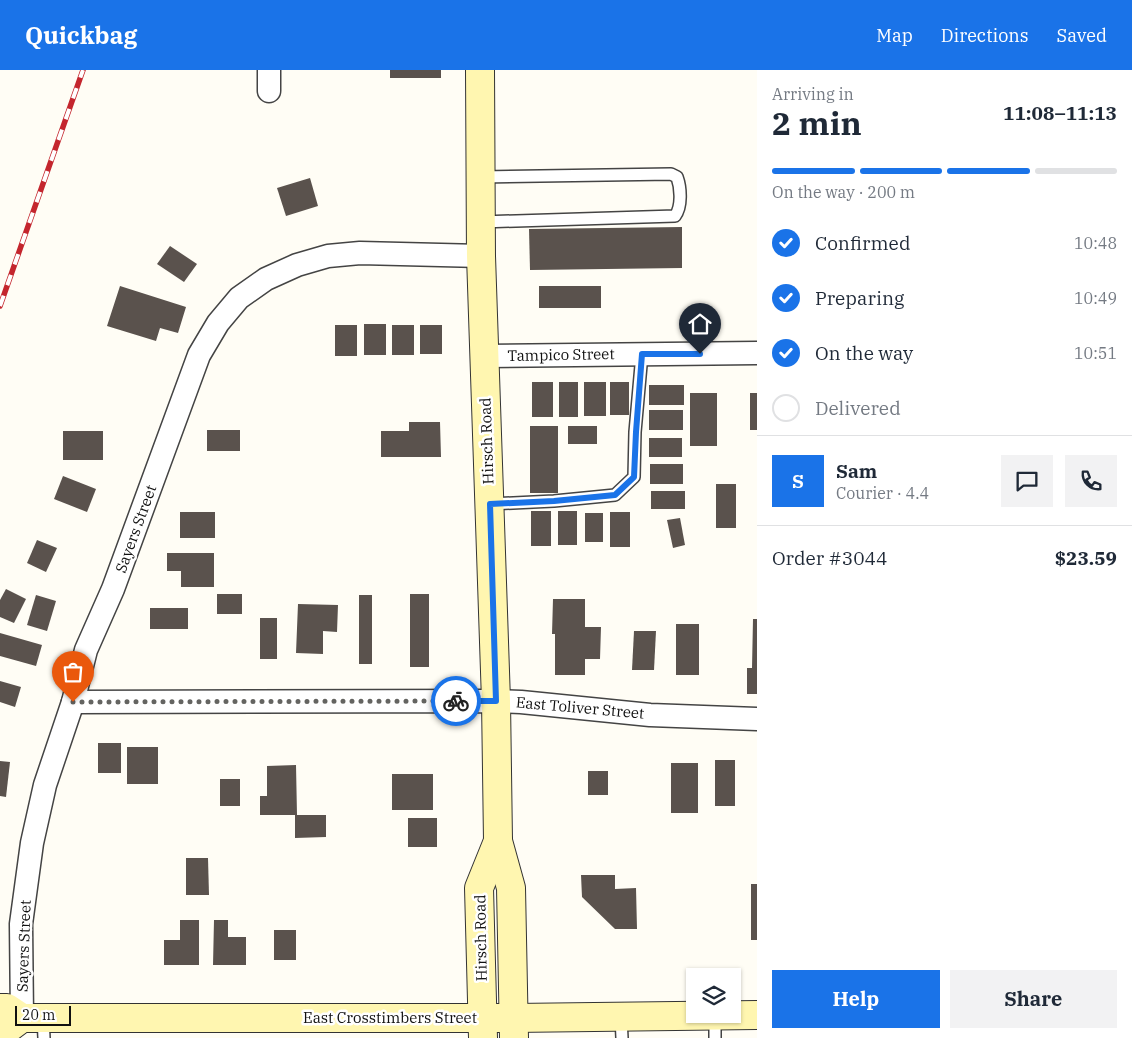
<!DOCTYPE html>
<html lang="en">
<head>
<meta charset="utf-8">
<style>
  :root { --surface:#fff; --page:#f2f2f3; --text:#1f2937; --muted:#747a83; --line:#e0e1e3; --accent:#1a73e8 }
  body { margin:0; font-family:"IBM Plex Serif",serif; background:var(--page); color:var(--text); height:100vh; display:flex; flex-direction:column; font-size:19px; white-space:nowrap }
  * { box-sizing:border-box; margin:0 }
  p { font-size:16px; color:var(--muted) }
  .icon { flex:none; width:28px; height:28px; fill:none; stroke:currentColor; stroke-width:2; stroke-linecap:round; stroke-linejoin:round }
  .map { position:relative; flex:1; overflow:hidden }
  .sheet { display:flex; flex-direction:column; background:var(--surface); width:375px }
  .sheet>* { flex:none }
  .controls { position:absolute; left:686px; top:898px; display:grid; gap:10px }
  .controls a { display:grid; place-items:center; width:55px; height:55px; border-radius:0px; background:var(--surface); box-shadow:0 1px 4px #0004; font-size:25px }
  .scale { position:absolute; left:15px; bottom:12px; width:56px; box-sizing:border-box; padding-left:5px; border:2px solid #111; border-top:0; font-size:14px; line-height:18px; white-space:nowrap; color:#111; -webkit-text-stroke:4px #fff; paint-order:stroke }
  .pin { position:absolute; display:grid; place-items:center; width:42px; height:42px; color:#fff; margin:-51px -21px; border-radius:50% 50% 50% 0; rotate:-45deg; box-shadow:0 0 5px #0007 }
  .pin .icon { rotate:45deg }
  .courier { position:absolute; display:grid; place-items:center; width:50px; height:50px; margin:-25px; border:4px solid #1a73e8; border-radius:50%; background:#fff; color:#222; box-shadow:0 1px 6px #0007 }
  .head em { font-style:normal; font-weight:800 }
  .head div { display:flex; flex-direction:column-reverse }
  .head { display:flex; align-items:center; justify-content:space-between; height:85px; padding:0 15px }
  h1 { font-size:32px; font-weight:800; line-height:38px }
  .bar { display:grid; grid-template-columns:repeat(4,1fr); gap:8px 5px; align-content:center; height:60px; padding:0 15px }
  .bar i { height:6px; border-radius:4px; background:var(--line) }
  .bar .current { background:var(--accent) }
  .bar p { grid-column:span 4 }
  .line { display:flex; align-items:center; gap:12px; padding:0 15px; border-top:1px solid var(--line) }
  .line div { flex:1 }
  .round { display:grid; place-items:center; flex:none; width:52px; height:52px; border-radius:0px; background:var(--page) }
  ol { padding:0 15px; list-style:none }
  li { display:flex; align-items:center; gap:15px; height:55px }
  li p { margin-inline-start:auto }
  li .icon { padding:5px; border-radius:50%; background:var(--accent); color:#fff; stroke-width:4 }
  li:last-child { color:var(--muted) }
  li i { width:28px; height:28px; border:2px solid var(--line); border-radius:50% }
  .primary-button { display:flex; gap:10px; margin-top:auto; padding:10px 15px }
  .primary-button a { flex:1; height:58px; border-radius:0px; background:var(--accent); color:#fff; font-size:20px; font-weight:800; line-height:58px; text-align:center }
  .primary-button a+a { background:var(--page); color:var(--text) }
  header { display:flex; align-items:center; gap:30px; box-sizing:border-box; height:70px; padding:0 25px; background:var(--accent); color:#fff }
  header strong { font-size:24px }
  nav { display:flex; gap:28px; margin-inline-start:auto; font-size:18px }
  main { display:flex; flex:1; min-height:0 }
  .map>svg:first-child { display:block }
  .building { fill:#5a524d }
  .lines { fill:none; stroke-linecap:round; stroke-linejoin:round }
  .service-casing { stroke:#444; stroke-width:14 }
  .minor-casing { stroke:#444; stroke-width:25 }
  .secondary-casing { stroke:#333; stroke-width:30 }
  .service { stroke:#fff; stroke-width:11 }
  .minor { stroke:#fff; stroke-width:22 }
  .secondary { stroke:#fff6b0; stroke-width:28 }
  .rail-casing { stroke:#c4262e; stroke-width:5.5 }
  .rail { stroke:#fff; stroke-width:4; stroke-dasharray:11; stroke-linecap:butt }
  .done { stroke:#646461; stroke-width:5; stroke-dasharray:0 9 }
  .route { stroke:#1a73e8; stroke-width:6 }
  .labels { text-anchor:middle; stroke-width:5; stroke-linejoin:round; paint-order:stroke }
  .street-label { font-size:15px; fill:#111; stroke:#fff }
</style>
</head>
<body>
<header>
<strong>Quickbag</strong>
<nav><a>Map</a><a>Directions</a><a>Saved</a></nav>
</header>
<main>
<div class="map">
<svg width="757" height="968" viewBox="0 0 757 968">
  <rect width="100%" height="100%" fill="#fffdf5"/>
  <g class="building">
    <rect x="390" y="0" width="51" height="8"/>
    <polygon points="310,108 318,136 286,146 277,118"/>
    <polygon points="682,157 682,198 530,200 529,159"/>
    <polygon points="170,176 197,194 184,212 157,194"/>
    <polygon points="120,216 186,237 178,263 160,258 156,271 107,256"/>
    <rect x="539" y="216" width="62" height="22"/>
    <rect x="364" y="254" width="22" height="31"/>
    <rect x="335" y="255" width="22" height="31"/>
    <rect x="392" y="255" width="22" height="30"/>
    <rect x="420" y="255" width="22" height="29"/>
    <rect x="532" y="312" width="21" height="35"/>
    <rect x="559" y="312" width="19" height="35"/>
    <rect x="584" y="312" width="22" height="34"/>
    <rect x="610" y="312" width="19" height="33"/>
    <rect x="649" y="315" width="35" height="20"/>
    <rect x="690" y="323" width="27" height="53"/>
    <rect x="750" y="323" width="7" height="37"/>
    <rect x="649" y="340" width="34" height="20"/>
    <polygon points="409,352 440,352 441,387 381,387 381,361 409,361"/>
    <rect x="530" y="356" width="28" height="67"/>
    <rect x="568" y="356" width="29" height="18"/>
    <rect x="207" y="360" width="33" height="21"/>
    <rect x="63" y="361" width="40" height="29"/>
    <rect x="649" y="368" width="33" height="19"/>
    <rect x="650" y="394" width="33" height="20"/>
    <polygon points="63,406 96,419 87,442 54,429"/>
    <rect x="716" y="414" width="20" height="44"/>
    <rect x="651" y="421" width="34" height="18"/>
    <rect x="531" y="441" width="20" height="35"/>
    <rect x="558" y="441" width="19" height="34"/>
    <rect x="180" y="442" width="35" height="26"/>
    <rect x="610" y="442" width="20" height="35"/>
    <rect x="585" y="443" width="18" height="29"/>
    <polygon points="680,448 685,475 673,478 667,450"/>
    <polygon points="37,470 57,478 46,502 27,493"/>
    <polygon points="167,483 214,483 214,517 181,517 181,501 167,501"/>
    <polygon points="6,519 26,529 14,553 0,547 0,530"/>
    <rect x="217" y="524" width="25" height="20"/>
    <rect x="410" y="524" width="19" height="73"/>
    <polygon points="36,525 56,531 47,561 27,555"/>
    <rect x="359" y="525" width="13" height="69"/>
    <polygon points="553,529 585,529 585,557 601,557 600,589 585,589 585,605 555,605 555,564 552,564"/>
    <polygon points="298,534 338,535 337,562 323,561 323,584 296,583"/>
    <rect x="150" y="538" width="38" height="21"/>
    <rect x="260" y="548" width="17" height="41"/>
    <polygon points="753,549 757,549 757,624 747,624 747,598 752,598"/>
    <rect x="676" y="554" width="23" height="51"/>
    <polygon points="634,561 656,561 654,600 632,600"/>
    <polygon points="0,563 42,575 36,596 0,586"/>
    <polygon points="0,611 21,617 15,637 0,632"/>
    <rect x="98" y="673" width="23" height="30"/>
    <rect x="127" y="677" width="31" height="37"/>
    <rect x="715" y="690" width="20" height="46"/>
    <polygon points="0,691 10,692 6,727 0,726"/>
    <rect x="671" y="693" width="27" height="50"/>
    <polygon points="296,695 297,745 260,745 260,726 267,726 267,696"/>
    <rect x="588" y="701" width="20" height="24"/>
    <rect x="392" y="704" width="41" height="36"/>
    <rect x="220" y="709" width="20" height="27"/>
    <polygon points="295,745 326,745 326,767 295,768"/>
    <rect x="408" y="748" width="29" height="29"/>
    <polygon points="186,788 208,788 209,825 186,825"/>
    <polygon points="581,805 615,805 615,819 636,818 637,859 615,859 582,827"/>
    <rect x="751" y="814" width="6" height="56"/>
    <polygon points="180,850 199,850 199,895 164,895 164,870 180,870"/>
    <polygon points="214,850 228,850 228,867 246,867 246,895 213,895"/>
    <rect x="274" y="860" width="22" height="30"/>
  </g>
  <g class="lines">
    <defs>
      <g id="service">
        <path d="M481 107 671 104 677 107C681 118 682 137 675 146L481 152"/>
        <polyline points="490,434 554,431 615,425 634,407 635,362 642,284"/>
        <polyline points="621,947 622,968"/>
        <polyline points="43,948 44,968"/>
        <polyline points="715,968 715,947"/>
      </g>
      <g id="minor">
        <polyline points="269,0 269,21"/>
        <polyline points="484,286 757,283"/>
        <polyline points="73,632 496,631 521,632 650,645 757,649"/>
        <polyline points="22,948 21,854 32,773 45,715 73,632 86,580 113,519 199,285 218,253 239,228 266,209 297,195 328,186 360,183 481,186"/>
      </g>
      <g id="secondary">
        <polyline points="480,0 481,186 496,631 498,771 511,818 514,968"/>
        <polyline points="0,938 7,938 22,948 513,948 757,945"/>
        <polyline points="0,961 6,960 22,948"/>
        <polyline points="483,968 479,818 498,771"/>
      </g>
    </defs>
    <use href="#service" class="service-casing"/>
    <use href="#minor" class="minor-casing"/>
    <use href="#secondary" class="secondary-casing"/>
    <use href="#service" class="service"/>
    <use href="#minor" class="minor"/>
    <use href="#secondary" class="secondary"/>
    <defs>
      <polyline id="rail" points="0,236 83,0"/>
    </defs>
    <use href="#rail" class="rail-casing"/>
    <use href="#rail" class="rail"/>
  </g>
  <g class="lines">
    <polyline class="done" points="73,632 456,631"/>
    <polyline class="route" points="456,631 496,631 490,434 554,431 615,425 634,407 636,362 642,284 700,284"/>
  </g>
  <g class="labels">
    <g class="street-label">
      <text transform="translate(561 285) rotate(-1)" y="5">Tampico Street</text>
      <text transform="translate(487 371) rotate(-92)" y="5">Hirsch Road</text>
      <text transform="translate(136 459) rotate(-70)" y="5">Sayers Street</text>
      <text transform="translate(580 638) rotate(5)" y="5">East Toliver Street</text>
      <text transform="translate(481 868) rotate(-91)" y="5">Hirsch Road</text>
      <text transform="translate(24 876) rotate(-88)" y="5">Sayers Street</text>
      <text x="390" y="953">East Crosstimbers Street</text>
    </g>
  </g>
</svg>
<div class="controls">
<a><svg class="icon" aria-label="layers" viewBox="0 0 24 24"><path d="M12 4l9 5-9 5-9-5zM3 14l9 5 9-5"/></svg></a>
</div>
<div class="scale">20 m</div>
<div class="pin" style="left:73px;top:632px;background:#ea580c"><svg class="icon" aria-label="bag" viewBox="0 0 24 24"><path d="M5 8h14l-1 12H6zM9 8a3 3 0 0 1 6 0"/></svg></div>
<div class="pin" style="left:700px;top:284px;background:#1f2937"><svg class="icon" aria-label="home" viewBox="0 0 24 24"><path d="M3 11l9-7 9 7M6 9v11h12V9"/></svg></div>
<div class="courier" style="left:456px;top:631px"><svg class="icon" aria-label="bike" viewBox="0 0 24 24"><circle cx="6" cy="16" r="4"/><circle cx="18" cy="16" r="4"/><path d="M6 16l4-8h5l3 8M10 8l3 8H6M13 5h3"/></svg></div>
</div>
<section class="sheet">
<div class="head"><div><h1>2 min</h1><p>Arriving in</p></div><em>11:08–11:13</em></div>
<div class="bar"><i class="current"></i><i class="current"></i><i class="current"></i><i></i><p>On the way · 200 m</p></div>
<ol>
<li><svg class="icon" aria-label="check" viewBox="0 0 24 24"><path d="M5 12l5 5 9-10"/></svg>Confirmed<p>10:48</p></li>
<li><svg class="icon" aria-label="check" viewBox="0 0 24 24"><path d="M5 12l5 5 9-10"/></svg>Preparing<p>10:49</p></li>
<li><svg class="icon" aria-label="check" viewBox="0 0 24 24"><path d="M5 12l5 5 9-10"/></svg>On the way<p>10:51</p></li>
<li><i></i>Delivered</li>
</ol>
<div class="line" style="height:90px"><b class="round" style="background:var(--accent);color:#fff">S</b><div><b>Sam</b><p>Courier · 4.4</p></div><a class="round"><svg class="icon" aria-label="chat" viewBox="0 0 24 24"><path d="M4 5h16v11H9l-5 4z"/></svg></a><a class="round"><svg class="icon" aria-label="phone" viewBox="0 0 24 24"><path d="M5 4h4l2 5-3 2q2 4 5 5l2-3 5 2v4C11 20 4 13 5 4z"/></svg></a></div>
<div class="line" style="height:65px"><div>Order #3044</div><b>$23.59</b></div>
<div class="primary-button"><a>Help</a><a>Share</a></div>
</section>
</main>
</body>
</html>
